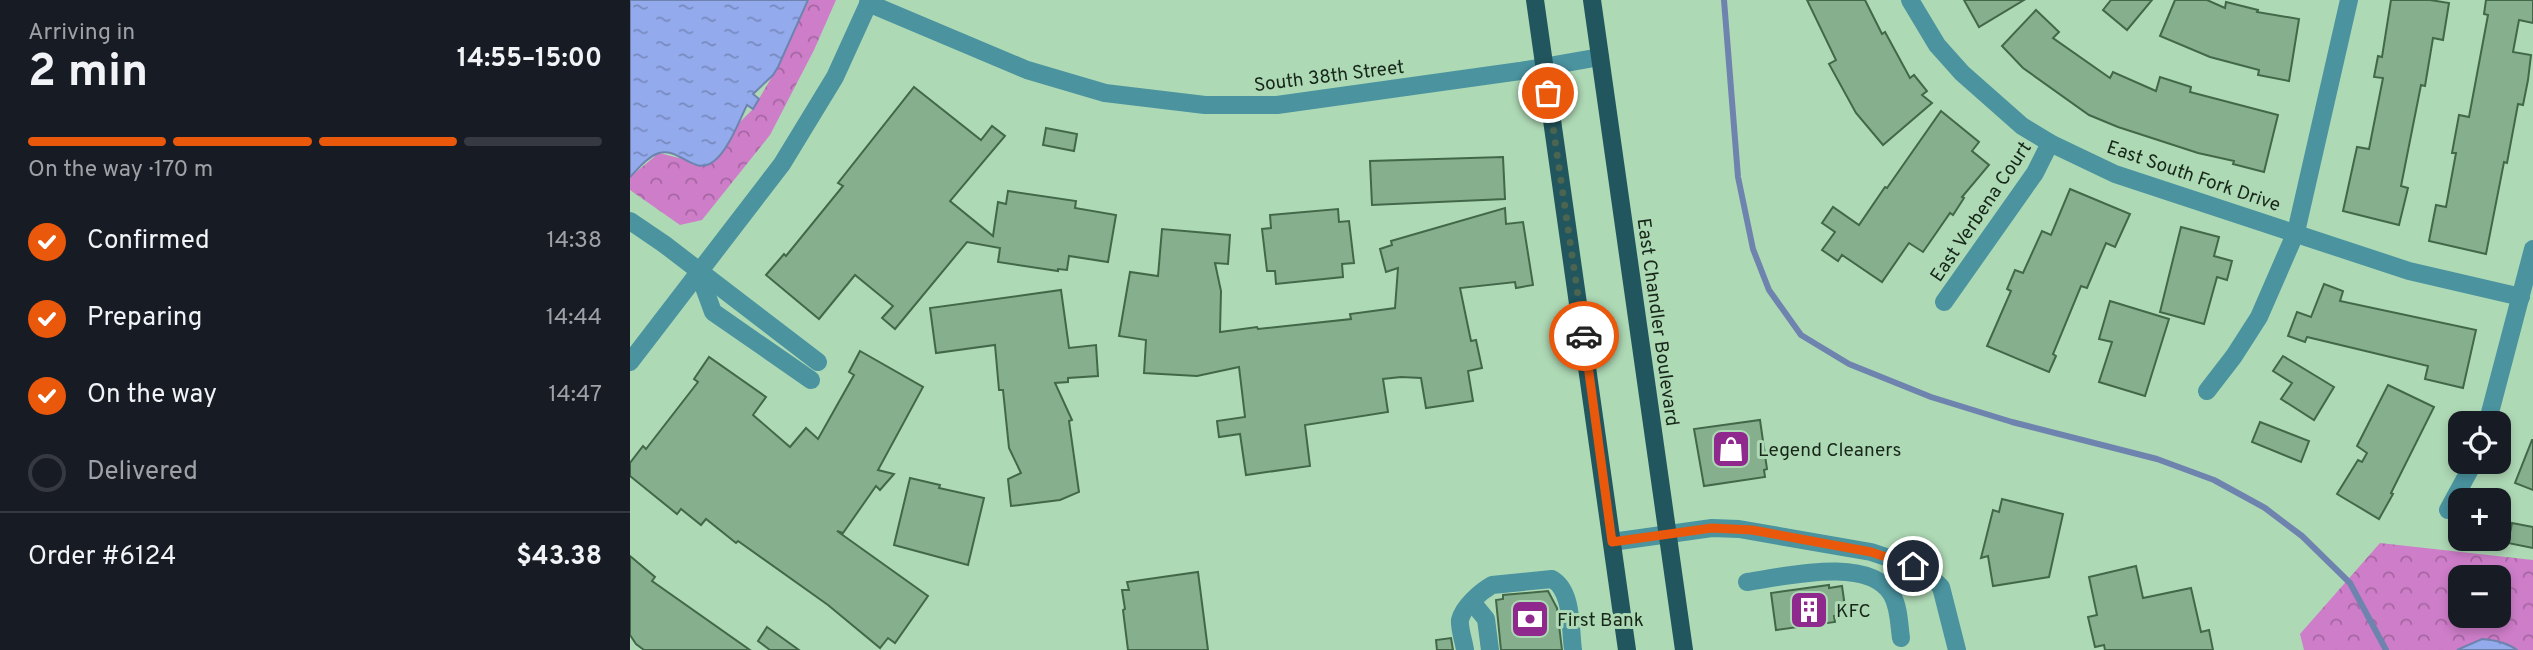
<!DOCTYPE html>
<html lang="en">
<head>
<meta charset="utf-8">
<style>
  :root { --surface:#171b24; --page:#242831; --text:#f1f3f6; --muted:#9ea1a6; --line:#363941; --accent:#ea580c }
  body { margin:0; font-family:Overpass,sans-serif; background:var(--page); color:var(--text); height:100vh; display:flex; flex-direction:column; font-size:26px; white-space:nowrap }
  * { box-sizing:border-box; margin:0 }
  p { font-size:23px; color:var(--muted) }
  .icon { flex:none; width:38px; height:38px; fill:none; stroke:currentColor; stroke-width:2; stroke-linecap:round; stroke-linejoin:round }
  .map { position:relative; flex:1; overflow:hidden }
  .side { display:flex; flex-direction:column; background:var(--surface); width:630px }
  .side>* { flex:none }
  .tools { position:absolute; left:1818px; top:411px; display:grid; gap:14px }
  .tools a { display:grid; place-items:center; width:63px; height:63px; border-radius:14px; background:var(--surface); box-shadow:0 4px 10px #0003; font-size:35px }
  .pin { position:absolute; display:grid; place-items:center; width:60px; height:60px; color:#fff; margin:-30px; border:4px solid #fff; border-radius:50%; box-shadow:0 2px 7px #0007 }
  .courier { position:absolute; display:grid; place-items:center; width:70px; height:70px; margin:-35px; border:5px solid #ea580c; border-radius:50%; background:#fff; color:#222; box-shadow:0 2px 9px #0007 }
  .overview em { font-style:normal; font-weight:700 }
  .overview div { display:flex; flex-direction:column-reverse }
  .overview { display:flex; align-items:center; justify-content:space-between; height:119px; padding:0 28px }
  h1 { font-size:46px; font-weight:700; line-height:52px }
  .bar { display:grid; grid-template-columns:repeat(4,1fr); gap:10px 7px; align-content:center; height:84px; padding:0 28px }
  .bar i { height:9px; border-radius:5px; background:var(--line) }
  .bar .current { background:var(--accent) }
  .bar p { grid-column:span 4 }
  .line { display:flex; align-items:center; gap:18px; padding:0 28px; border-top:2px solid var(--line) }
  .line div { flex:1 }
  ol { padding:0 28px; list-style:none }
  li { display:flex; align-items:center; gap:21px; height:77px }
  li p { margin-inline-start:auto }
  li .icon { padding:7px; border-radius:50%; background:var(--accent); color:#fff; stroke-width:4 }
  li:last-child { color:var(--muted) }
  li i { width:38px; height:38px; border:4px solid var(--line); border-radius:50% }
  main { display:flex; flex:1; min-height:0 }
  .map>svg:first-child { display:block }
  .park { fill:url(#park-crowns); fill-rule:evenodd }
  .water { fill:url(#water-ripples); stroke:#6e83ae; stroke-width:2 }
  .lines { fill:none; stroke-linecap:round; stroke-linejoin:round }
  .stream { stroke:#6e83ae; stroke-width:6 }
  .building { fill:#86af8d; stroke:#426849; stroke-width:2 }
  .minor { stroke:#4a939f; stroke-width:18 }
  .major { stroke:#21565e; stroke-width:18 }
  .done { stroke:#4c6550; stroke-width:7; stroke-dasharray:0 12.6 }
  .route { stroke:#ea580c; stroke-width:9 }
  .labels { text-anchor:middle; stroke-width:6; stroke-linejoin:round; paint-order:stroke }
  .street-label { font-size:19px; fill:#17271a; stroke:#aed9b5 }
  .poi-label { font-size:19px; fill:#17271a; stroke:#aed9b5; text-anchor:start }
</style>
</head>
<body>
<main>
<section class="side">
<div class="overview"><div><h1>2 min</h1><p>Arriving in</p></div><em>14:55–15:00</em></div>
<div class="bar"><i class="current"></i><i class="current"></i><i class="current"></i><i></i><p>On the way · 170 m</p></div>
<ol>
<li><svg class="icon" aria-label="check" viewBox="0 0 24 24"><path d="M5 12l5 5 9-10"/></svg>Confirmed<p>14:38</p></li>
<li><svg class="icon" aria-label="check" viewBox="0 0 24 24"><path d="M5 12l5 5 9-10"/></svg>Preparing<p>14:44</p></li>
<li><svg class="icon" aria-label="check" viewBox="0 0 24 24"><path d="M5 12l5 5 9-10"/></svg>On the way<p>14:47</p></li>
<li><i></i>Delivered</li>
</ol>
<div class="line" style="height:91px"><div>Order #6124</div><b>$43.38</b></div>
</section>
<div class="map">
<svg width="1903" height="650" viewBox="0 0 1903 650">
  <defs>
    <pattern id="park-crowns" width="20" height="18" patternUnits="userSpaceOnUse" patternTransform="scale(1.75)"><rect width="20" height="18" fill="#ce7dc9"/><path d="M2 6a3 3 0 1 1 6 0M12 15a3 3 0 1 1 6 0" fill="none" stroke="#a666a2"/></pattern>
    <pattern id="water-ripples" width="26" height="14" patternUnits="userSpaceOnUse" patternTransform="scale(1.75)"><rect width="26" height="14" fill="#93aaed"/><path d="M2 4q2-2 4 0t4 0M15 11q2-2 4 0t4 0" fill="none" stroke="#778abf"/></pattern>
  </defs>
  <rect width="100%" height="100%" fill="#aed9b5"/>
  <g class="park">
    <polygon points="179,0 206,0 184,50 140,135 72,220 50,225 0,190 0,177 29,153 53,159 64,165 83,162 107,125 123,109 143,75"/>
    <path d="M1750 543 1903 560V650H1674L1670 634ZM1830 578H1869V616H1830Z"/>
  </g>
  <g class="water">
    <path d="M0 0H178L148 67 143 75 123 94 129 99 123 109 117 105C109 121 98 151 84 161 64 177 50 147 29 153 17 157 8 169 0 177Z"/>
    <path d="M1852 639C1865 640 1877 642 1887 650H1827Z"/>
  </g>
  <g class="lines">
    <polyline class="stream" points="1094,0 1108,177 1123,249 1139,290 1171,335 1219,364 1301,397 1382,422 1527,459 1584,480 1635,508 1672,536 1720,583 1756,650"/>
  </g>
  <g class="building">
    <polygon points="1177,0 1235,0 1252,34 1255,32 1280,78 1284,75 1297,91 1292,95 1302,103 1253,145 1226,113 1199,64 1206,60"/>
    <polygon points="1334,0 1394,0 1349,27"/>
    <polygon points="1481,0 1522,0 1497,30 1473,10"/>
    <polygon points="1545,0 1577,0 1595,8 1596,2 1628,10 1627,12 1669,19 1659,81 1628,75 1629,70 1580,57 1530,36"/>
    <polygon points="1761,0 1800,0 1819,3 1813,40 1803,38 1795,86 1791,85 1771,186 1778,188 1769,225 1713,211 1727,147 1739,149 1753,78 1744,77 1748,56 1752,57"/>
    <polygon points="1856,0 1903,0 1903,23 1889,20 1883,52 1901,55 1898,80 1893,105 1888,104 1877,163 1874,162 1856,254 1799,241 1806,205 1816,207 1826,153 1822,153 1829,115 1839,117 1858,15 1854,14"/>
    <polygon points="1406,10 1429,32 1423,38 1480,78 1483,72 1526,91 1530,77 1561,87 1560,92 1648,115 1634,172 1603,164 1604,161 1568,153 1488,127 1459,115 1393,68 1372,46"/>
    <polygon points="284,87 351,140 362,126 375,136 320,201 363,236 368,202 376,204 378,191 446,201 445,208 486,215 478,262 439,256 437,270 428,269 428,271 368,262 370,248 337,242 265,329 252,318 263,306 225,275 189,319 136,275 154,254 156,256 213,186 208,183"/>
    <polygon points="1311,111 1349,142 1342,151 1359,165 1332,197 1334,198 1323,215 1320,213 1293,252 1279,243 1252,282 1212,255 1208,261 1192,250 1205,232 1192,223 1203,207 1229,225 1255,187 1257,188"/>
    <polygon points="416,128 447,134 444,151 413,145"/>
    <polygon points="873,157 875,199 742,205 740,161"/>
    <polygon points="1440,189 1500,214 1485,247 1476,243 1457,288 1451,286 1423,354 1426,356 1419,372 1357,346 1381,291 1377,289 1385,270 1393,273 1412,231 1421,235"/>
    <polygon points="875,208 876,224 893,222 903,285 886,288 885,282 830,288 841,341 846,340 852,368 838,371 843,401 796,408 791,378 771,377 753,379 758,412 675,425 680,466 616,475 610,434 589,437 587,421 615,417 609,367 567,376 514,373 516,340 489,336 500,272 528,276 532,229 600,235 598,264 585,263 591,291 590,332 627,327 628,329 721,319 720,314 765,308 768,268 756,272 750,249 762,245 761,241"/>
    <polygon points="708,209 709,222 719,221 724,263 712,264 713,277 646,284 645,271 637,271 632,229 641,228 640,215"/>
    <polygon points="1551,227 1589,237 1584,256 1602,261 1597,280 1587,277 1574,324 1530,312"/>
    <polygon points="1694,284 1713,291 1710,301 1846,330 1833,388 1795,379 1798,366 1677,337 1675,342 1658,336 1667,312 1681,317"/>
    <polygon points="431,290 439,348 466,345 468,376 438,378 438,382 425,383 442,420 439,421 449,492 430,500 381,506 378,479 391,473 379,448 373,390 369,390 365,345 306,353 300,308"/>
    <polygon points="1480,301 1539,319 1515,396 1469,382 1482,342 1469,339"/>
    <polygon points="230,351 293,387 248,470 264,474 250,490 246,486 213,533 207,531 298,596 265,643 258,638 250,648 198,605 108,541 106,543 76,519 71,525 51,509 47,514 0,476 0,463 13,446 16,449 68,382 64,379 79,357 136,397 123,415 160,447 176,428 188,439 224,375 219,372"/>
    <polygon points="1653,356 1704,387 1684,420 1651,399 1662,383 1643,371"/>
    <polygon points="1758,385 1804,407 1761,493 1763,494 1749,519 1707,494 1728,460 1732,462 1737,453 1727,446"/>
    <polygon points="1130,420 1137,469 1134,470 1135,477 1074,486 1064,429"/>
    <polygon points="1630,422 1679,441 1671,462 1622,442"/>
    <polygon points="1902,440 1903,440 1903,490 1885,483"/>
    <polygon points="280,478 310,485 309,488 354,498 338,565 264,545"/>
    <polygon points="1372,499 1433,514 1419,577 1363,586 1358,556 1351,558 1363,510 1369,512"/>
    <polygon points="1882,523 1903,527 1903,548 1878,543"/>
    <polygon points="0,556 25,577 22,581 120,650 14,650 6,644 0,635"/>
    <polygon points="1506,566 1513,598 1561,588 1571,632 1579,630 1583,650 1475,650 1474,645 1465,647 1458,617 1467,615 1459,577"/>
    <polygon points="568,572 578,650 498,650 493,610 495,609 492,590 499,590 497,582"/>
    <polygon points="1199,585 1199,588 1212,586 1216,614 1204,616 1205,622 1146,630 1141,593"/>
    <polygon points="918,591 927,608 932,650 871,650 866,600 873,599 873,595"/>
    <polygon points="137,627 169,650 140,650 128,641"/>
    <polygon points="821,638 823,650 807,650 806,640"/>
  </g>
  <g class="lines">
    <g class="minor">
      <polyline points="1280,0 1307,45 1332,73 1392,126 1420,143 1485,174 1779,271 1891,297"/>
      <polyline points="238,3 397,70 475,93 575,105 647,105 890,71 970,57"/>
      <polyline points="0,221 34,244 188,362"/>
      <polyline points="68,271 83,312 181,380"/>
      <polyline points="1314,302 1405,173 1420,143"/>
      <polyline points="0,362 152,164 205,77 240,0"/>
      <polyline points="1577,391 1604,356 1629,317 1666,232 1719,0"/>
      <polyline points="1857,424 1903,249"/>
      <polyline points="1818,510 1844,462"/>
      <polyline points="982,542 1082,528 1109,529 1241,552 1283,566 1300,576 1311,587 1327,650"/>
      <path d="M1117 582C1153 577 1240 555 1262 595 1269 607 1269 624 1271 638"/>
      <polyline points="842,602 856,619 860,650"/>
      <path d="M835 650C834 642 829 628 830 620 833 607 850 592 862 585L922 579C943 591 940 628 943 650"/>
    </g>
    <g class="major">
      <polyline points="905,0 997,650"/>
      <polyline points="962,0 1054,650"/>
    </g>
  </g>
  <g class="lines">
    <polyline class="done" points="918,93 954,336"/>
    <polyline class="route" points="954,336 982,542 1082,528 1122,530 1241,552 1283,566"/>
  </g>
  <defs>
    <symbol id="shop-square" viewBox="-11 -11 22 22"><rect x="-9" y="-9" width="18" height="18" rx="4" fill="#90298d" stroke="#aed9b5"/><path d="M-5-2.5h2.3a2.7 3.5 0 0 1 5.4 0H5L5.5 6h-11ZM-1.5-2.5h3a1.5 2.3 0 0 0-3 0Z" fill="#fff"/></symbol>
    <symbol id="building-square" viewBox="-11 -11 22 22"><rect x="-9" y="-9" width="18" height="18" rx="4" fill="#90298d" stroke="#aed9b5"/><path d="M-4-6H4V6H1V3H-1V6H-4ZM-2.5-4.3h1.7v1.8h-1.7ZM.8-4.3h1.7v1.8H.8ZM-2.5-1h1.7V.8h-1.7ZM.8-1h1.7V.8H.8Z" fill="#fff"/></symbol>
    <symbol id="bank-square" viewBox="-11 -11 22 22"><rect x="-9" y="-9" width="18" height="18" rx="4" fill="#90298d" stroke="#aed9b5"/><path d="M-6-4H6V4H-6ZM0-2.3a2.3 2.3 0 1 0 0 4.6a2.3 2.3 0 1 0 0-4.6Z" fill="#fff"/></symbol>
  </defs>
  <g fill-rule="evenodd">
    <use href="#shop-square" x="1079" y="427" width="44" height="44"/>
    <use href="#building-square" x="1157" y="588" width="44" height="44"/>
    <use href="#bank-square" x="878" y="597" width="44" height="44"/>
  </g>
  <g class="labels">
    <g class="street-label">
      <text transform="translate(699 75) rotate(-7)" y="7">South 38th Street</text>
      <text transform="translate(1564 175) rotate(19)" y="7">East South Fork Drive</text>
      <text transform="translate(1350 211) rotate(-56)" y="7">East Verbena Court</text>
      <text transform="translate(1029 322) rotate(82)" y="7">East Chandler Boulevard</text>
    </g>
    <g class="poi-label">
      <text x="1128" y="456">Legend Cleaners</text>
      <text x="1206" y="617">KFC</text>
      <text x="927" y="626">First Bank</text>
    </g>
  </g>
</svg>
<div class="tools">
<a><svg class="icon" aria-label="locate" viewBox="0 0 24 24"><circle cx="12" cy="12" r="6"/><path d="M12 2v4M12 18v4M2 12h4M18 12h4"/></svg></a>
<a>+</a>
<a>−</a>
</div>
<div class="pin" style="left:918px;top:93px;background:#ea580c"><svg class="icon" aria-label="bag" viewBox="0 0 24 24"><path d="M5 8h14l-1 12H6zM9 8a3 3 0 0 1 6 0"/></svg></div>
<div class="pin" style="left:1283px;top:566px;background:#1f2937"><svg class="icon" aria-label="home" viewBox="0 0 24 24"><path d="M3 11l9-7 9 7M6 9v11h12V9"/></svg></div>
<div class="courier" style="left:954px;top:336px"><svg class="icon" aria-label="car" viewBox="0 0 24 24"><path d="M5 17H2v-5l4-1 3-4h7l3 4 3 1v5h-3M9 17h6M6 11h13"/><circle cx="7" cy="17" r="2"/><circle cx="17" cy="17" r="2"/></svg></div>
</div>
</main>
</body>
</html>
